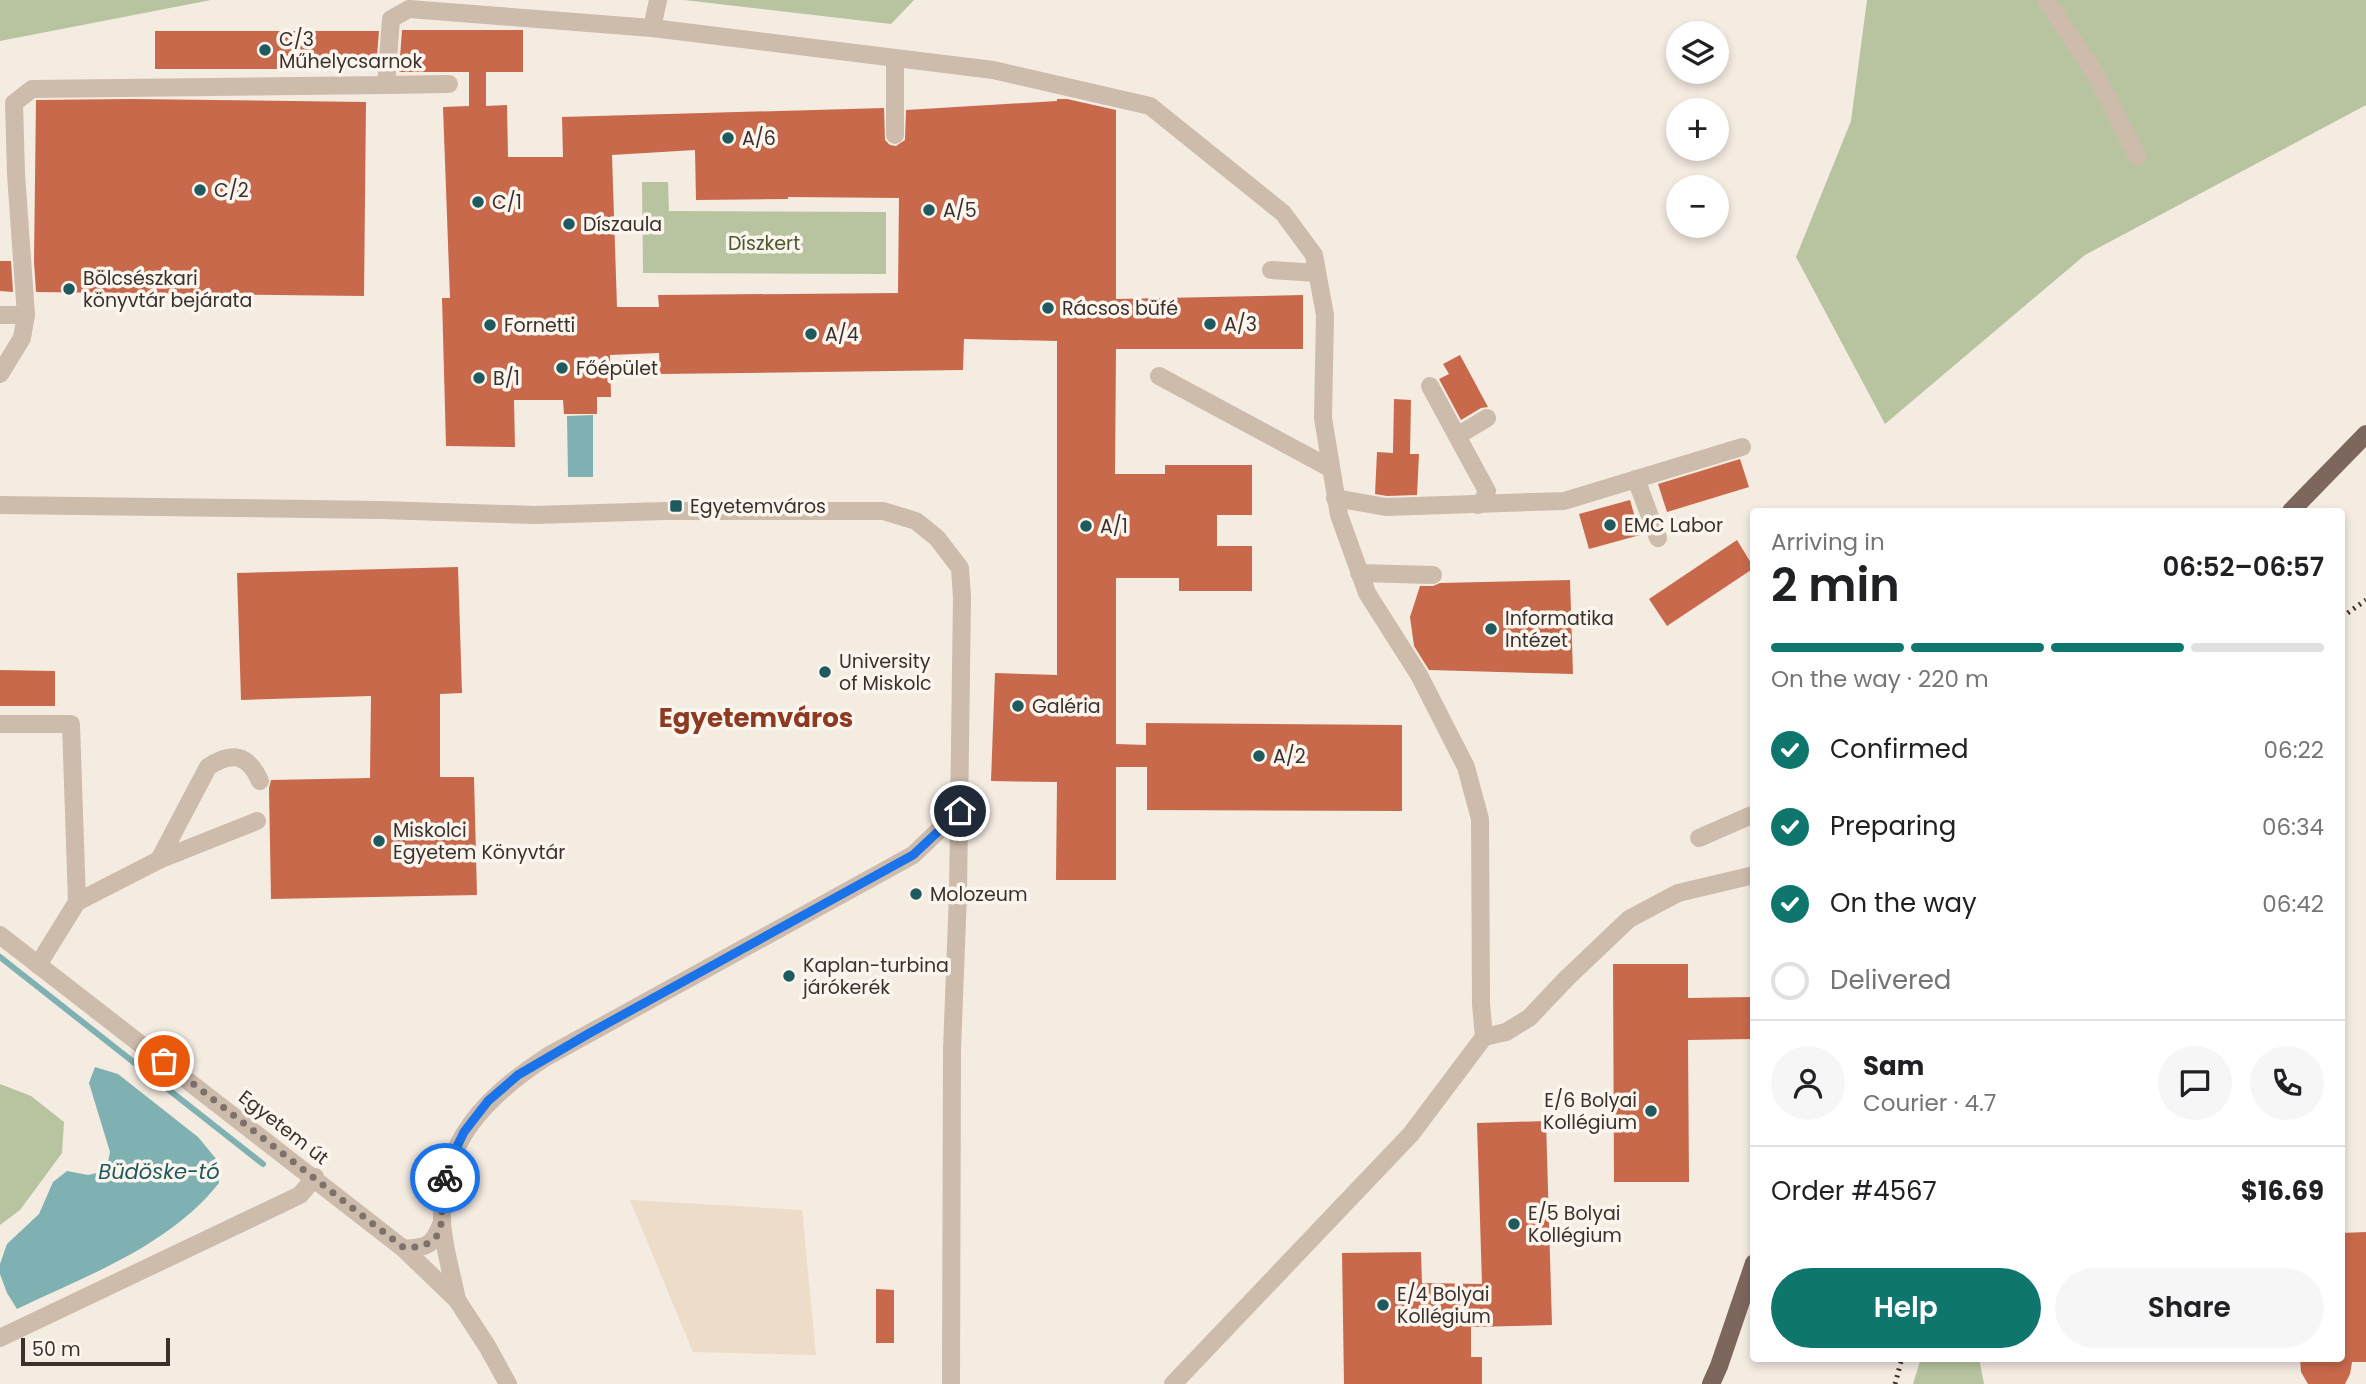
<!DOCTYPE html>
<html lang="en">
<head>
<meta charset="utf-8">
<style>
  :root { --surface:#fff; --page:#f6f6f6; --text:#202124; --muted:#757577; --line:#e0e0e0; --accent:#0f766e }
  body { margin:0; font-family:Poppins,sans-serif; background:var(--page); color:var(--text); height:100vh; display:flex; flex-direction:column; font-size:26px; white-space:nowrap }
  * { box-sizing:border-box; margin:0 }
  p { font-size:23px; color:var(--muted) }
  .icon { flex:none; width:38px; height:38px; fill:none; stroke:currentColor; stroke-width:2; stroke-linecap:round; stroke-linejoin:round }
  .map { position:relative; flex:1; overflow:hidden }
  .sheet { position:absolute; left:1750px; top:508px; width:595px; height:854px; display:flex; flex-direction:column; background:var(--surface); border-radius:7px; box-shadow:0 4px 10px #0003 }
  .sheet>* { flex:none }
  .tools { position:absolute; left:1666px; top:21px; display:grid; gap:14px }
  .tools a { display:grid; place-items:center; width:63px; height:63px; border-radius:50%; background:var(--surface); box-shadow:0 4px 10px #0003; font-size:35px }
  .scale { position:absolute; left:21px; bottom:18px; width:149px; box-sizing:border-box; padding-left:7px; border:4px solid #3b302b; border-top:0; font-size:19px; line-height:24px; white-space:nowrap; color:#3b302b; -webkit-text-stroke:5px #fbf5ee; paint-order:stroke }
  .pin { position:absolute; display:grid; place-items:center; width:60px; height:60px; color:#fff; margin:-30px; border:4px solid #fff; border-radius:50%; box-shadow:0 2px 7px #0007 }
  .courier { position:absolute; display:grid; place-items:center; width:70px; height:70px; margin:-35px; border:5px solid #1a73e8; border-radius:50%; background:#fff; color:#222; box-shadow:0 2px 9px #0007 }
  .head em { font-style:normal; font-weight:600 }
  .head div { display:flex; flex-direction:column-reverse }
  .head { display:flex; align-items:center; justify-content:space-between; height:119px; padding:0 21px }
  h1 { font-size:46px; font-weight:600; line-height:52px }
  .bar { display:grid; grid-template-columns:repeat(4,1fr); gap:10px 7px; align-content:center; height:84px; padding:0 21px }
  .bar i { height:9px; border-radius:5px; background:var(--line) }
  .bar .on { background:var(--accent) }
  .bar p { grid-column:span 4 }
  .line { display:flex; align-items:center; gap:18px; padding:0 21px; border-top:2px solid var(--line) }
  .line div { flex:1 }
  .round { display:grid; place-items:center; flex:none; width:74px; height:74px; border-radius:37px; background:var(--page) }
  ol { padding:0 21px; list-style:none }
  li { display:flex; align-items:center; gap:21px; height:77px }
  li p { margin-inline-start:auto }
  li .icon { padding:7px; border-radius:50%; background:var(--accent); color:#fff; stroke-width:4 }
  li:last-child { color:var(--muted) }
  li i { width:38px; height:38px; border:4px solid var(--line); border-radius:50% }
  .primary-button { display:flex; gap:14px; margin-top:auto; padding:14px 21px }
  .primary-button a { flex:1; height:80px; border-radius:42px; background:var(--accent); color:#fff; font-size:28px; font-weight:600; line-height:80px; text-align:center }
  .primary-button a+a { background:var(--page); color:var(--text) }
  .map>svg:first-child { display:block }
  .green { fill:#b8c4a0 }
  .plaza { fill:#ecdcc8 }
  .water { fill:#7fb0b2 }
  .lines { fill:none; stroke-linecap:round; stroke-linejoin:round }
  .stream { stroke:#7fb0b2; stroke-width:6 }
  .building { fill:#c8694b; fill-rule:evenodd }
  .minor { stroke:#cdbbac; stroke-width:18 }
  .major { stroke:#7d675c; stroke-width:18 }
  .rail { stroke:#3b302b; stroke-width:5; stroke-dasharray:2 5; stroke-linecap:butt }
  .done { stroke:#7c716b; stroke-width:7; stroke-dasharray:0 12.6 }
  .route { stroke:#1a73e8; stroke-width:9 }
  .poi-dot { fill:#1f5a5e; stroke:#fbf5ee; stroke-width:2.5 }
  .labels { text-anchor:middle; stroke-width:7; stroke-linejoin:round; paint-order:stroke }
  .poi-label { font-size:19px; fill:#3b302b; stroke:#fbf5ee; text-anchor:start }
  .park-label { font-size:19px; fill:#4a5a2e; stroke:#fbf5ee }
  .street-label { font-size:19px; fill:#3b302b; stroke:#fbf5ee }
  .water-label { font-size:21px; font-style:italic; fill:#1f5a5e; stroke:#fbf5ee }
  .district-label { font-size:26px; font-weight:bold; fill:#8c3b22; stroke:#fbf5ee }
</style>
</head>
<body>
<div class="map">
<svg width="2366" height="1384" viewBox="0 0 2366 1384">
  <rect width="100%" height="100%" fill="#f4ebe1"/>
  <g class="green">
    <polygon points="0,0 211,0 0,41"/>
    <polygon points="684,0 914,0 891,24"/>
    <polygon points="1867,0 2366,0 2366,105 2085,255 1885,424 1796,257 1851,121"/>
    <polygon points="642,182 668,182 669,211 886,212 886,274 643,273"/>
    <polygon points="0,1084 31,1096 64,1122 62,1153 20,1210 0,1225"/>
    <polygon points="1921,1358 1979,1358 1984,1384 1913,1384"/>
  </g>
  <polygon class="plaza" points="630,1200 802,1210 816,1355 693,1352"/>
  <g class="water">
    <polygon points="593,415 593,477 568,477 567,416"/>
    <path d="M95 1067 118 1074 198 1137 217 1160 219 1183C169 1246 88 1275 17 1309L7 1293 0 1274V1264L7 1244 39 1214 53 1182 67 1171 88 1175 106 1171 110 1152 89 1083Z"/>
  </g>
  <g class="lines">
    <polyline class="stream" points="0,957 263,1164"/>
  </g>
  <g class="building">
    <path d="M402 30H523V72H486V106L507 105 508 157H563L562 117 884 108 885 140 890 145 896 146 905 140 906 110 1057 101V99H1067L1116 110V299L1303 295V349H1116L1115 474H1165V465H1252V515H1217V546H1252V591H1179V578H1116V744L1146 745V723L1402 725V811L1147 810V767H1116V880H1056L1057 782 991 781 995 673 1057 675V341L964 339 963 370 660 374 659 353 610 355 611 397H597V414H564L563 400H514L515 447 446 446 442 298H450L443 107 469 106V72H399ZM695 150 696 200 788 199V197L899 198 898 293 658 295 659 307H617L612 155Z"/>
    <polygon points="155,31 379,31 376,69 155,69"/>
    <polygon points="132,99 366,102 364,296 36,292 34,261 36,100"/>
    <polygon points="0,261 11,261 13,292 0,291"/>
    <polygon points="1460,355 1488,407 1481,408 1461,420 1439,379 1449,374 1443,364"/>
    <polygon points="1394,399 1411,400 1410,454 1419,454 1417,495 1387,496 1375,494 1377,452 1393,453"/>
    <polygon points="1740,459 1749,487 1667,512 1658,484"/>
    <polygon points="1630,500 1640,535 1589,549 1579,514"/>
    <polygon points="1737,540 1754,568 1667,626 1649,599"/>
    <polygon points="458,567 462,693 440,694 440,777 474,777 477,895 271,899 269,788 271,780 370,778 371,696 241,700 237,573"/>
    <polygon points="1570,580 1573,674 1429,670 1414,646 1410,617 1420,586 1433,586 1440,583"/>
    <polygon points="0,670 55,671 55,706 0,706"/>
    <polygon points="1613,964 1688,964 1688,998 1751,997 1752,1039 1688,1040 1689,1182 1614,1182"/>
    <polygon points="1546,1121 1552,1325 1471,1327 1471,1357 1482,1357 1482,1384 1344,1384 1342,1253 1421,1252 1422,1283 1482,1284 1477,1123"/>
    <polygon points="2366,1232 2366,1362 2352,1362 2350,1374 2345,1384 2308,1384 2301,1372 2300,1358 2342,1358 2342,1233"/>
    <polygon points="876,1289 894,1290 894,1343 876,1343"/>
  </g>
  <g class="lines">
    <g class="minor">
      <polyline points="2046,0 2096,75 2137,156"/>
      <polyline points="652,28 658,0"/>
      <polyline points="386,85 449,84"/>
      <polyline points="895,135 895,59"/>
      <polyline points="1271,270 1317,273"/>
      <polyline points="0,315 26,315"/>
      <polyline points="0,374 22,338 26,315 16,174 14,103 32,89 386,85 391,19 409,9 652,28 993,70 1150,106 1283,213 1314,255 1325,315 1323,418 1339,515 1367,593 1419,675 1466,767 1480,819 1481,1004 1484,1037"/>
      <polyline points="1159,376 1330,468"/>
      <polyline points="1430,386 1457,436 1487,418"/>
      <polyline points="1457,436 1487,491 1484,498 1478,505"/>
      <polyline points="1636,479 1658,538"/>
      <polyline points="1335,498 1386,507 1564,501 1742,447"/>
      <polyline points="0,505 381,510 535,515 665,511 883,511 916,521 937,538 960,568 962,597 958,894 952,1049 951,1384"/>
      <polyline points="1359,573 1433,575"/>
      <polyline points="0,724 71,724 77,902"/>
      <polyline points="1699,838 1754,814"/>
      <polyline points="159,860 257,821"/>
      <polyline points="0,935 404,1249 457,1300 487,1346 508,1384"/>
      <path d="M38 965 77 902 159 860 208 767C232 751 248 754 260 781"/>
      <path d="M404 1249C428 1247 433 1246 442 1222"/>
      <path d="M457 1300C452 1274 443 1246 442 1220 439 1143 487 1095 548 1056L913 855 959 811"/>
      <polyline points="0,1338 300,1195 315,1177"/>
      <polyline points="1173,1384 1411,1134 1484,1037 1506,1032 1529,1018 1567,978 1629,919 1678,893 1754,875"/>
    </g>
    <g class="major">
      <polyline points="2291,511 2366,434"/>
      <polyline points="1711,1384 1719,1366 1754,1263"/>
    </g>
    <g class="rail">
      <polyline points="2342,617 2366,600"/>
      <polyline points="1895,1384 1902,1358"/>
    </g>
  </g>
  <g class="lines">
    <path class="done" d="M164 1061 404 1248C456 1246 436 1215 445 1178"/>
    <polyline class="route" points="445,1178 448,1165 464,1132 488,1101 518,1075 588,1034 913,855 960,811"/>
  </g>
  <g class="poi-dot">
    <circle cx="265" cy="50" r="7"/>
    <circle cx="728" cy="138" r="7"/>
    <circle cx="200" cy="190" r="7"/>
    <circle cx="478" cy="202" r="7"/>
    <circle cx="929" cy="210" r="7"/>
    <circle cx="569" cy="224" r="7"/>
    <circle cx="69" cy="289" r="7"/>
    <circle cx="1048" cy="308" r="7"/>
    <circle cx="1210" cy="324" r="7"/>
    <circle cx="490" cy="325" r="7"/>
    <circle cx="811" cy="334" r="7"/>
    <circle cx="562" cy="368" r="7"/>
    <circle cx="479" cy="378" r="7"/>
    <rect x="669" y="499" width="14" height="14" rx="3.5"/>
    <circle cx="1610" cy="525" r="7"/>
    <circle cx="1086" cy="526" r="7"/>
    <circle cx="1491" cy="629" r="7"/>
    <circle cx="825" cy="672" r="7"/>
    <circle cx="1018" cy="706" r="7"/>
    <circle cx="1259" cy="756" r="7"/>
    <circle cx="379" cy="841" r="7"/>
    <circle cx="916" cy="894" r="7"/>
    <circle cx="789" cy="976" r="7"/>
    <circle cx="1651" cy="1111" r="7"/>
    <circle cx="1514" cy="1224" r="7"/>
    <circle cx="1383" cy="1305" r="7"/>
  </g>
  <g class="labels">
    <g class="poi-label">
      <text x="279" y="46">C/3<tspan x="279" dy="22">Műhelycsarnok</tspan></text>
      <text x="742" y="145">A/6</text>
      <text x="214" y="197">C/2</text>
      <text x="492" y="209">C/1</text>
      <text x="943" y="217">A/5</text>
      <text x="583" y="231">Díszaula</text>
      <text x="83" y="285">Bölcsészkari<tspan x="83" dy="22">könyvtár bejárata</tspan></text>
      <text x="1062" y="315">Rácsos büfé</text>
      <text x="1224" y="331">A/3</text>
      <text x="504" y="332">Fornetti</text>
      <text x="825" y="341">A/4</text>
      <text x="576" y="375">Főépület</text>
      <text x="493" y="385">B/1</text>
      <text x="690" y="513">Egyetemváros</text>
      <text x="1624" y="532">EMC Labor</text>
      <text x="1100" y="533">A/1</text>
      <text x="1505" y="625">Informatika<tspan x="1505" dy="22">Intézet</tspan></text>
      <text x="839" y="668">University<tspan x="839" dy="22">of Miskolc</tspan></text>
      <text x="1032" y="713">Galéria</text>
      <text x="1273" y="763">A/2</text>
      <text x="393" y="837">Miskolci<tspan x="393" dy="22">Egyetem Könyvtár</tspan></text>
      <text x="930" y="901">Molozeum</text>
      <text x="803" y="972">Kaplan-turbina<tspan x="803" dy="22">járókerék</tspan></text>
      <text x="1637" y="1107" text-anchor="end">E/6 Bolyai<tspan x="1637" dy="22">Kollégium</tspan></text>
      <text x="1528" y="1220">E/5 Bolyai<tspan x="1528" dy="22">Kollégium</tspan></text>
      <text x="1397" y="1301">E/4 Bolyai<tspan x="1397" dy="22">Kollégium</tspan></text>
    </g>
    <g class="park-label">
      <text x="764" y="250">Díszkert</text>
    </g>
    <g class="street-label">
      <text transform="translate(284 1127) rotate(38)" y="7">Egyetem út</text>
    </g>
    <g class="water-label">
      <text x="159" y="1179">Büdöske-tó</text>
    </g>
    <g class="district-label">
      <text x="756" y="727">Egyetemváros</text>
    </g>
  </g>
</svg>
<div class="tools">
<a><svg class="icon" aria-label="layers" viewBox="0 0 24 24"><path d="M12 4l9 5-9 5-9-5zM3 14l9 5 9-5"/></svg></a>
<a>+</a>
<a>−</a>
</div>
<div class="scale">50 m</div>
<div class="pin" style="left:164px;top:1061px;background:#ea580c"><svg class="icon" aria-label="bag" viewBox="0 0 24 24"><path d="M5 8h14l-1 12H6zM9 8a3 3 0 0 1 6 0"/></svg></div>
<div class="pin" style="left:960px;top:811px;background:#1f2937"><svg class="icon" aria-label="home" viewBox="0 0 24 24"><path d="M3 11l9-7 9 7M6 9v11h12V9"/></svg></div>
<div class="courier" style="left:445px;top:1178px"><svg class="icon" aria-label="bike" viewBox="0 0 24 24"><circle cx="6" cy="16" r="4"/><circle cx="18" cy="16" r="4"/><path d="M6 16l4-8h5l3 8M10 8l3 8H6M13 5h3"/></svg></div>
<section class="sheet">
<div class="head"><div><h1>2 min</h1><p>Arriving in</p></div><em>06:52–06:57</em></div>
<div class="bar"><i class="on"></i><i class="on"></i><i class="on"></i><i></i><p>On the way · 220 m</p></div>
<ol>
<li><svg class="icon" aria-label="check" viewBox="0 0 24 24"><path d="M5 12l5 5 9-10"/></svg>Confirmed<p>06:22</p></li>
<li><svg class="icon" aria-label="check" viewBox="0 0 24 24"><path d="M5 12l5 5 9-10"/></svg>Preparing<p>06:34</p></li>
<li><svg class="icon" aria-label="check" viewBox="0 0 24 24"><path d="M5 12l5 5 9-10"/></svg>On the way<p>06:42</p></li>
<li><i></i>Delivered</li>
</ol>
<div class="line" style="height:126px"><a class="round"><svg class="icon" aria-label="person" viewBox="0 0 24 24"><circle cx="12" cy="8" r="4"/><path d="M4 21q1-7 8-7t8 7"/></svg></a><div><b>Sam</b><p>Courier · 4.7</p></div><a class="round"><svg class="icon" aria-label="chat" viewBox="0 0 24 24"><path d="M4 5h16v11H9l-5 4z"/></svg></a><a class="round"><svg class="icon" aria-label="phone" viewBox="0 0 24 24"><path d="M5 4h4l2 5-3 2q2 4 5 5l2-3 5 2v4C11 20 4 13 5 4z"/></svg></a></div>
<div class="line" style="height:91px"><div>Order #4567</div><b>$16.69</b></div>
<div class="primary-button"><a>Help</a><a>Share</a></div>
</section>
</div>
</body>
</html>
